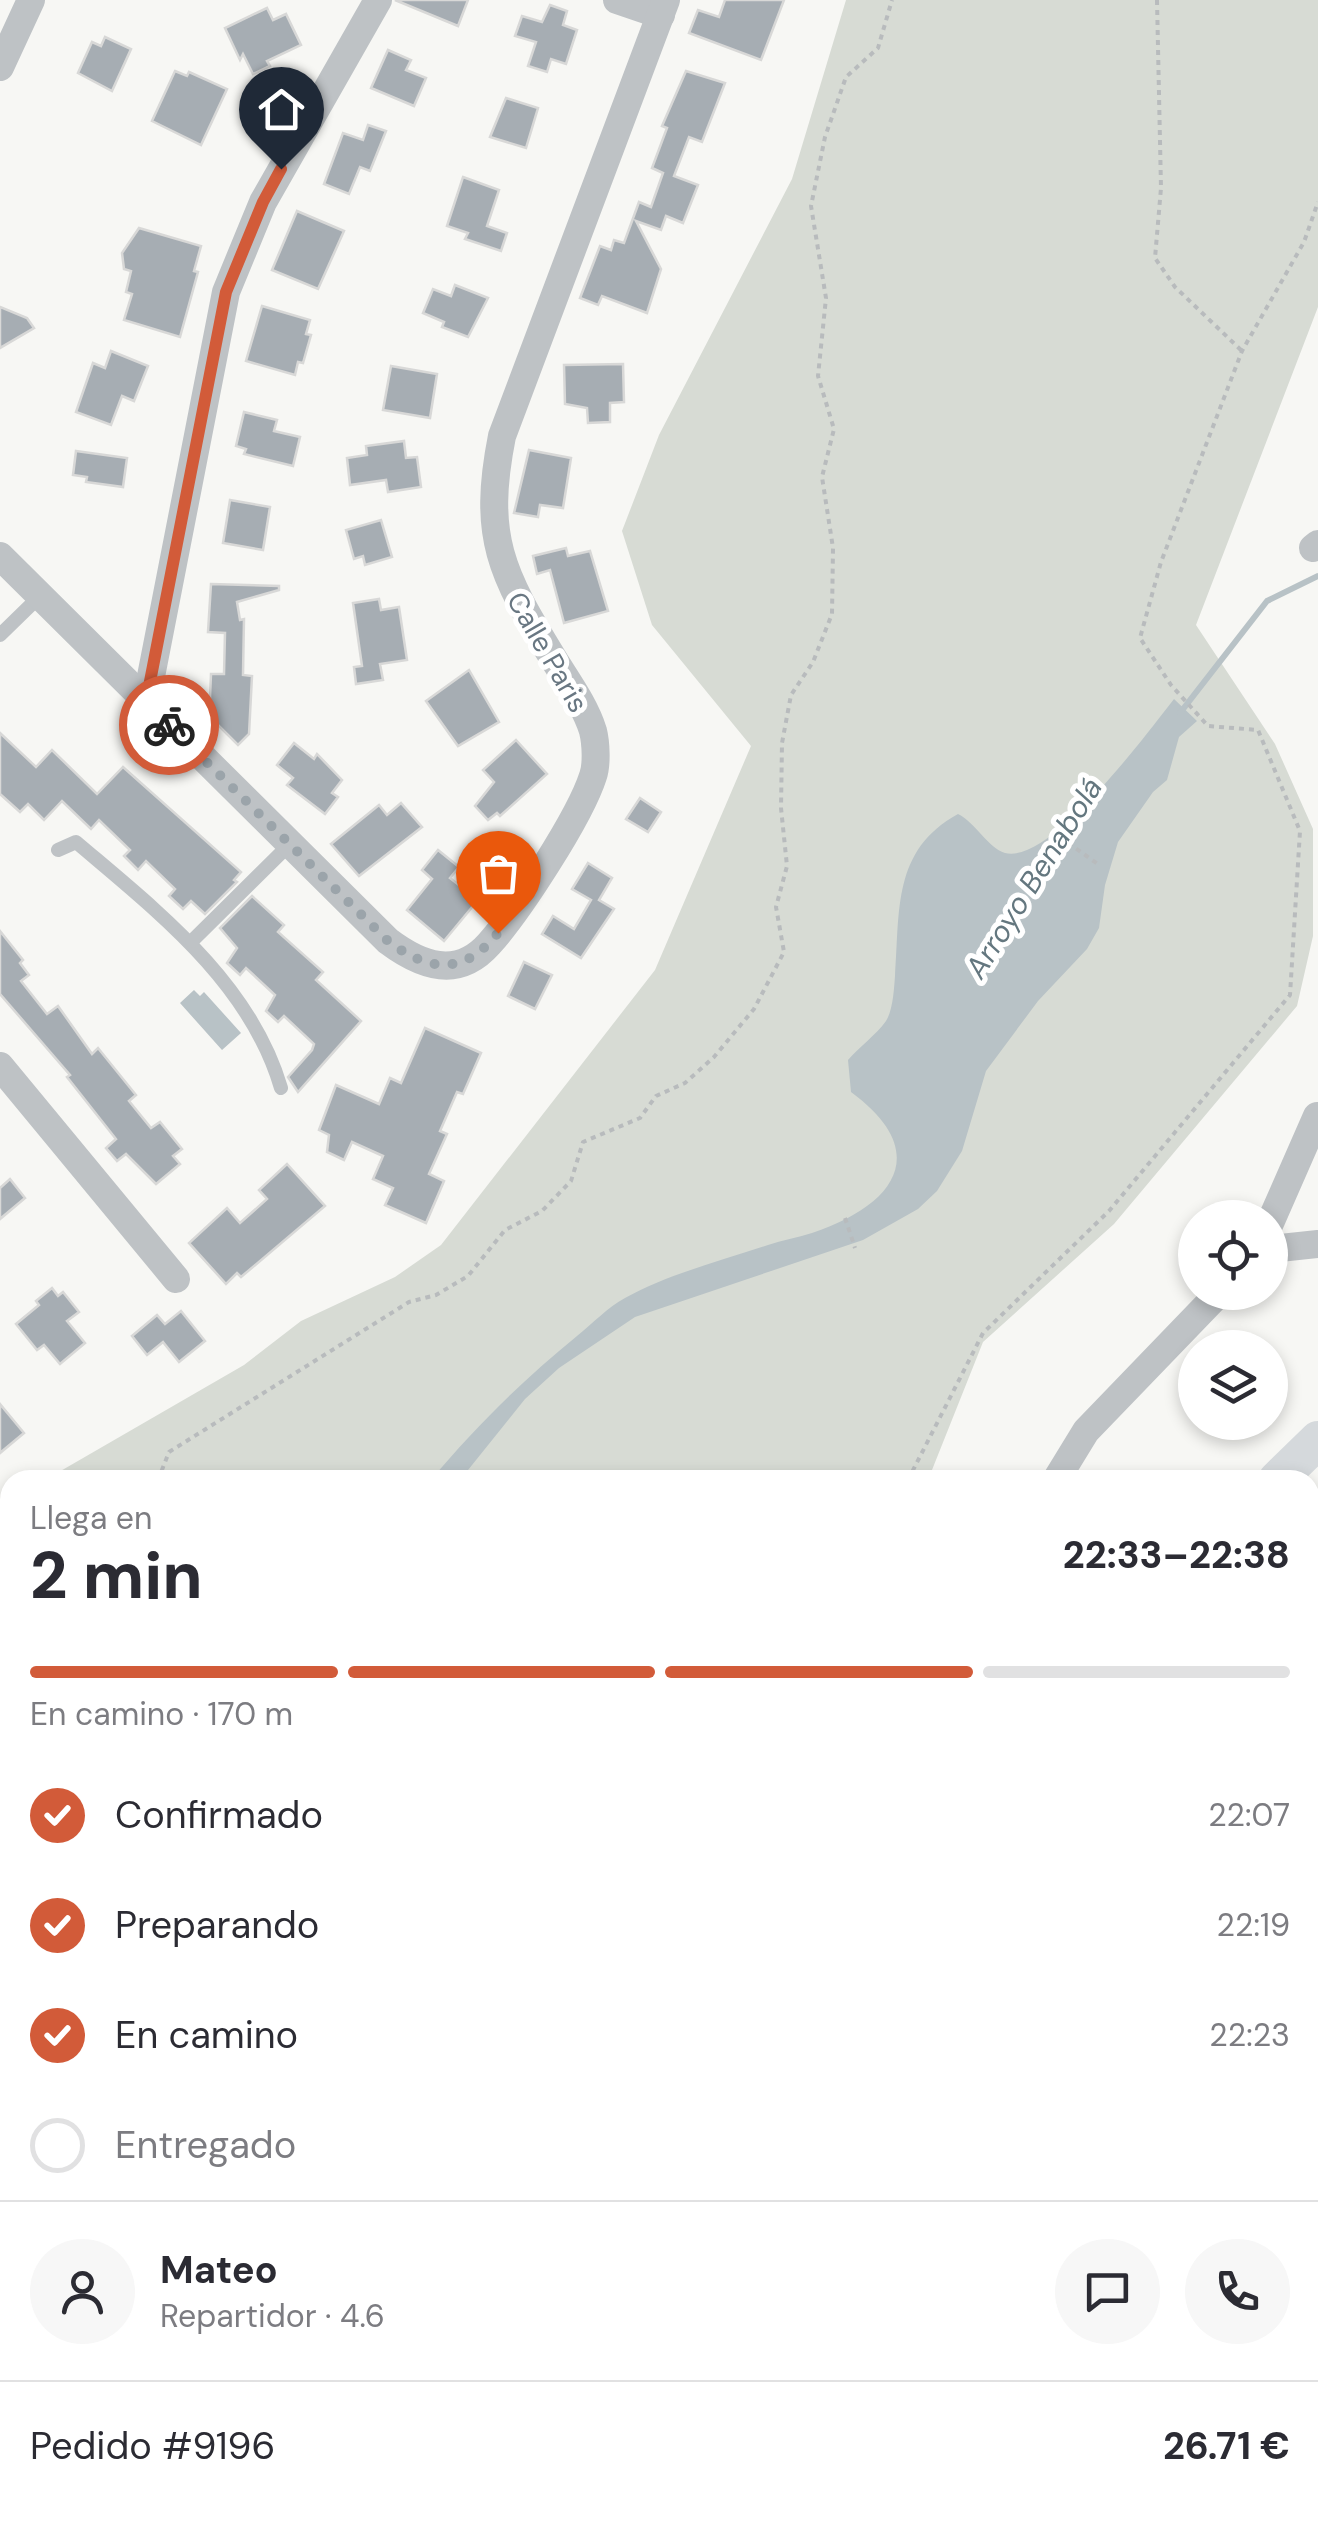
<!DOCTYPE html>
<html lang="es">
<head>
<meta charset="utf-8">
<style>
  :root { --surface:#fff; --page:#f7f7f7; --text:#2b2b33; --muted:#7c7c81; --line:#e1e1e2; --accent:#d25b39 }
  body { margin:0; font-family:"DM Sans",sans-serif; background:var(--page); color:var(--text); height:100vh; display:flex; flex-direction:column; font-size:38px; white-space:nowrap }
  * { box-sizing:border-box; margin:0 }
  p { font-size:32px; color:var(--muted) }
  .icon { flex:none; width:55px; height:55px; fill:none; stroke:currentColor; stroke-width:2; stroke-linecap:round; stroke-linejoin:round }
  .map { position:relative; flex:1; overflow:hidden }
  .sheet { position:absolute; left:0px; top:1470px; width:1320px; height:1060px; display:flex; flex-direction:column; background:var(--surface); border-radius:30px 30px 0 0; box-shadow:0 5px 15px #0003 }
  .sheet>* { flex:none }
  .tools { position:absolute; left:1178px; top:1200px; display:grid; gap:20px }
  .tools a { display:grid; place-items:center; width:110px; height:110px; border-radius:50%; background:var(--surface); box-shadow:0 5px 15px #0003; font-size:50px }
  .pin { position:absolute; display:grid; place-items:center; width:85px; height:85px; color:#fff; margin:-102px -42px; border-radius:50% 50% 50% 0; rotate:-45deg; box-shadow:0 0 10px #0007 }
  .pin .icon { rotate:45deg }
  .courier { position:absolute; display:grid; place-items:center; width:100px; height:100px; margin:-50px; border:8px solid #d25b39; border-radius:50%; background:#fff; color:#222; box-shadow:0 2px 12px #0007 }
  .head em { font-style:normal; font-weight:800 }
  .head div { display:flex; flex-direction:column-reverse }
  .head { display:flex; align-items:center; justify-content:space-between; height:170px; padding:0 30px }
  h1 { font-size:65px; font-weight:800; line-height:75px }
  .bar { display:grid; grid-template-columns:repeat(4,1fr); gap:15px 10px; align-content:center; height:120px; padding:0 30px }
  .bar i { height:12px; border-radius:8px; background:var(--line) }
  .bar .active { background:var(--accent) }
  .bar p { grid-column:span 4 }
  .line { display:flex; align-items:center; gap:25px; padding:0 30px; border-top:2px solid var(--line) }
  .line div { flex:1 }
  .round { display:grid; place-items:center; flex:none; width:105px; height:105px; border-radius:52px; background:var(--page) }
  ol { padding:0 30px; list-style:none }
  li { display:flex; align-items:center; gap:30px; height:110px }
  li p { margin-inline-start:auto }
  li .icon { padding:10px; border-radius:50%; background:var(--accent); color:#fff; stroke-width:4 }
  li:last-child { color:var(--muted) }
  li i { width:55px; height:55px; border:5px solid var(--line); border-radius:50% }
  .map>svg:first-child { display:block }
  .green { fill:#d7dbd4 }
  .water { fill:#b8c2c6 }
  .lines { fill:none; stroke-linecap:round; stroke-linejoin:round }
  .stream { stroke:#b8c2c6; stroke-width:6 }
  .building { fill:#a6adb3; stroke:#d8d8d7; stroke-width:2.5 }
  .path { stroke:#b8bbbd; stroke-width:4; stroke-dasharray:5 5; stroke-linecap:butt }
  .lane { stroke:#bec2c5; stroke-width:14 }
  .street { stroke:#bec2c5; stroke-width:28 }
  .secondary { stroke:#d5d9dc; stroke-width:38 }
  .done { stroke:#9ba4aa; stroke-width:10; stroke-dasharray:0 18 }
  .route { stroke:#d25b39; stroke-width:12 }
  .labels { text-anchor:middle; stroke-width:10; stroke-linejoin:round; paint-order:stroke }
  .street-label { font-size:28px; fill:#697782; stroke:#fff }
  .water-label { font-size:30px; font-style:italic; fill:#64777f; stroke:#fff }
</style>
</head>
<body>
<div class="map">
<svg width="1318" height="2530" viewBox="0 0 1318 2530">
  <rect width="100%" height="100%" fill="#f7f7f4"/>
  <g class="green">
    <polygon points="846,0 1318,0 1318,307 1196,625 1275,744 1313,829 1313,936 1297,1006 1114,1224 983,1342 928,1480 45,1480 244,1365 301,1321 395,1277 441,1245 655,970 751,746 652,625 622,531 659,435 792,179"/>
    <polygon points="10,1500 10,2520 258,2520 247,2530 0,2530 0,1506"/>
  </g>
  <g class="water">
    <path d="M1174 699 1197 721 1179 737 1167 780 1153 792 1118 842 1105 885 1099 928 1087 949 1038 1001 986 1071 962 1151 937 1191 918 1209 863 1240 635 1317 559 1368 525 1399 460 1480H431C476 1426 523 1380 577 1336 592 1324 608 1307 625 1298 668 1274 721 1261 768 1245 782 1240 797 1238 812 1233 894 1206 934 1153 851 1092L848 1060C859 1047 876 1035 886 1021 893 1010 894 989 895 976 900 911 892 850 958 814 976 823 988 848 1005 853 1050 865 1148 732 1174 699Z"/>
    <polygon points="194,990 200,996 204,992 241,1033 222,1050 180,1003"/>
    <polygon points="0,1726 10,1726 10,1918 1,1966 3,1987 10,2002 10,2040 0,2048"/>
  </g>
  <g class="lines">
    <polyline class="stream" points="1180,713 1267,601 1318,576"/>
  </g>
  <g class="building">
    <polygon points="395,0 468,0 458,26"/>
    <polygon points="725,0 784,0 761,60 689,33 698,10 719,17"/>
    <polygon points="550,5 567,11 563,25 577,30 566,64 551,59 547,72 528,66 536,42 515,36 522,16 542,22"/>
    <polygon points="267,8 273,20 286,14 301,45 267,61 270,66 253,74 243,54 240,60 225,28"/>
    <polygon points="105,37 131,49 112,91 78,73 92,42 101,46"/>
    <polygon points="388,50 411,60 406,70 426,78 414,106 371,88"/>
    <polygon points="175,71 187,76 189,72 227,89 201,145 152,121"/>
    <polygon points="686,71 725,83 702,142 689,137 674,176 698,185 683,223 666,216 661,230 636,221 661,269 647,313 602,296 598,305 580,298 600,246 611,250 614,240 624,243 639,202 651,207 663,173 652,168 667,128 662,126"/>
    <polygon points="506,98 538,108 526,148 490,137"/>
    <polygon points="368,125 386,131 370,171 360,167 349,194 324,184 343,133 363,140"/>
    <polygon points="463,177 499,190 487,226 507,233 501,251 465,239 468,233 447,226"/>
    <polygon points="297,211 344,231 318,289 272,270"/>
    <polygon points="139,228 201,246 194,271 198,272 180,337 124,320 132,294 126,292 131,271 124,269 122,253"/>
    <polygon points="455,285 488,298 468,337 442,327 444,322 423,313 433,289 451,296"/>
    <polygon points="262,306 310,320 306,334 311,335 303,363 298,362 295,375 246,361"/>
    <polygon points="0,307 27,318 34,328 0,348"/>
    <polygon points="111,351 148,366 134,401 122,396 111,425 76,412 93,363 105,368"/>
    <polygon points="623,364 624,402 610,403 610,422 588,423 587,408 565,404 564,365"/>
    <polygon points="391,366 437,374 430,418 383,410"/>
    <polygon points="244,412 277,420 274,431 300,437 293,466 244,454 246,449 236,446"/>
    <polygon points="404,441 406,458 417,457 421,487 388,492 386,480 350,485 347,458 367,455 366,446"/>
    <polygon points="529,450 571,458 563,508 540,505 538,517 514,513"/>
    <polygon points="76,451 127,458 123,487 86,482 87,477 73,475"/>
    <polygon points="230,500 270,507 263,550 223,543"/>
    <polygon points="381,520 392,557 365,565 363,556 354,559 346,530"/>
    <polygon points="566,548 568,556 590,551 608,611 564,623 550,570 537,574 533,556"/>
    <polygon points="211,584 279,586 279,590 237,602 240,620 244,619 243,675 252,676 249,734 238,745 214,721 209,721 211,674 224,674 225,633 208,632"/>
    <polygon points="379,599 381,610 399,607 407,660 380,664 383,680 356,684 354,667 362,666 353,603"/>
    <polygon points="469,670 499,722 458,746 426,701"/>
    <polygon points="0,733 36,767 52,750 97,794 123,767 241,872 234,880 237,882 205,914 191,901 183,909 169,896 175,889 146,861 138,870 124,856 130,850 99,820 91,829 62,801 44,820 28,804 20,812 0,794"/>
    <polygon points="516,740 547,774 500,816 497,813 488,820 475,806 494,782 483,770"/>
    <polygon points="294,743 314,759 317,754 342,780 332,793 338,797 325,814 287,785 293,778 277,765"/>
    <polygon points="640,798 661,812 648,832 626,819"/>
    <polygon points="401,803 422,827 359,876 331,844 379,805 387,815"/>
    <polygon points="438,850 459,867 450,878 478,900 444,941 407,910 432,879 422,870"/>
    <polygon points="588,863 612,878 599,900 614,909 581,958 542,934 553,916 574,929 591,900 572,889"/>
    <polygon points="252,896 284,925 278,932 323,972 316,980 361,1021 298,1092 288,1077 312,1050 314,1044 284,1016 278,1022 266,1011 275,995 246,968 240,975 227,963 237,948 220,928"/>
    <polygon points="0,931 23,960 20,963 29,975 21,981 47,1014 58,1006 92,1054 98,1048 136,1095 129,1101 151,1128 160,1122 182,1149 173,1156 180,1164 156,1184 126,1154 117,1161 106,1148 116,1139 67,1077 70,1075 0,994"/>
    <polygon points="524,962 552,975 535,1009 508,996"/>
    <polygon points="425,1028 481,1053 463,1094 457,1092 440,1131 447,1134 429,1174 444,1181 426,1223 385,1205 393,1188 373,1179 383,1156 352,1142 344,1160 327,1152 329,1135 319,1130 336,1085 379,1104 390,1078 401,1083"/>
    <polygon points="287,1164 325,1206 241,1277 237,1273 226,1284 189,1243 227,1208 240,1223 267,1199 259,1190"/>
    <polygon points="10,1179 25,1198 0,1219 0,1188"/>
    <polygon points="52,1288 58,1296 63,1292 79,1312 67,1321 85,1343 60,1364 44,1345 37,1350 16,1324 39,1305 36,1301"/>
    <polygon points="181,1311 205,1341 179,1362 163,1342 147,1355 132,1336 157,1315 165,1324"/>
    <polygon points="0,1404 24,1433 0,1453"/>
  </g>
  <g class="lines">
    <g class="path">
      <polyline points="1157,0 1161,188 1155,258 1175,287 1242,351"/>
      <polyline points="1060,837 1099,865"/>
      <polyline points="845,1218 855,1248"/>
      <polyline points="158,1480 169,1452 409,1302 436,1295 468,1276 505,1230 542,1211 571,1181 583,1142 640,1118 656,1096 685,1083 714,1057 754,1009 784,952 776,907 787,866 781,808 782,743 791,695 813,662 832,614 833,548 822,477 834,429 818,376 826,298 811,206 825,137 846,77 878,48 892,0"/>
      <polyline points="908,1480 983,1333 1109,1211 1290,995 1300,831 1258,730 1208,726 1171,685 1140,638 1161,562 1242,351 1304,242 1318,202"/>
      <polyline points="0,1653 10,1643"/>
      <polyline points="0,2006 10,1998"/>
      <polyline points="0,2060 10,2058"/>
      <polyline points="232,2530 242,2520"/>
    </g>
    <g class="lane">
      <polyline points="0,635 40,596"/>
      <path d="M58 850 76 842C157 911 250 982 281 1088"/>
      <polyline points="192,941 289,845"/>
    </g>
    <g class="street">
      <polyline points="617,0 661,15"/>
      <polyline points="0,67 31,0"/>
      <polyline points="1313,548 1318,544"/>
      <path d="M0 556 388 941C420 965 457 980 489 944 518 912 580 817 593 776 597 765 596 743 593 731 585 705 567 681 553 658 501 573 482 537 502 436L666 0"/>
      <polyline points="146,702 226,292 263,202 378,0"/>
      <polyline points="0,1066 176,1279"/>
      <polyline points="1270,1223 1317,1116"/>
      <polyline points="1270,1249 1318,1244"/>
      <polyline points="1056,1480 1086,1431 1220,1292"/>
      <polyline points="1310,1639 1318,1631"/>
      <polyline points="1310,2155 1318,2151"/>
      <polyline points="406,2530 414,2520"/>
      <polyline points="997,2530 1007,2520"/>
    </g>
    <g class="secondary">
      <polyline points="1277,1480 1318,1440"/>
      <polyline points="918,2530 921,2520"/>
    </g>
  </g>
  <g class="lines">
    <path class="done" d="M169 725 388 941C429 972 463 976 498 933"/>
    <polyline class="route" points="169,725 146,702 226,292 263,202 281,169"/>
  </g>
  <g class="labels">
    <g class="street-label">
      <text transform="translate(548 652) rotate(60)" y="10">Calle Paris</text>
    </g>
    <g class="water-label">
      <text transform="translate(1034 878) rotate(-58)" y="10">Arroyo Benabolá</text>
    </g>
  </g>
</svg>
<div class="tools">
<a><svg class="icon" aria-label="locate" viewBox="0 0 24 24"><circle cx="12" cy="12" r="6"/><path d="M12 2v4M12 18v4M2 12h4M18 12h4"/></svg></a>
<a><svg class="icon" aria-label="layers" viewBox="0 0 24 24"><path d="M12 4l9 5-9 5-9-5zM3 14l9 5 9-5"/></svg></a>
</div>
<div class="pin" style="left:498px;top:933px;background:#ea580c"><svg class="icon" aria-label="bag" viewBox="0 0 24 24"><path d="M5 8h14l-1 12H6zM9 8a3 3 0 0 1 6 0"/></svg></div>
<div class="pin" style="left:281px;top:169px;background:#1f2937"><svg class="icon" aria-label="home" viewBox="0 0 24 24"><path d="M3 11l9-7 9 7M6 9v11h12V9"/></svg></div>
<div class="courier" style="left:169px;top:725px"><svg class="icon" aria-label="bike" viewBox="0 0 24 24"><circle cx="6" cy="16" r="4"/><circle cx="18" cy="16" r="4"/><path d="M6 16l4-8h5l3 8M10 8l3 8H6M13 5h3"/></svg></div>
<section class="sheet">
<div class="head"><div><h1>2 min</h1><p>Llega en</p></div><em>22:33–22:38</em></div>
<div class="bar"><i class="active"></i><i class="active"></i><i class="active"></i><i></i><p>En camino · 170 m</p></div>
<ol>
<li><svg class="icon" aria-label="check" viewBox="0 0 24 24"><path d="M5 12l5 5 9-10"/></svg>Confirmado<p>22:07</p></li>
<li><svg class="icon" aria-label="check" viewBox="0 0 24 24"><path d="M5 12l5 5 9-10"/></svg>Preparando<p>22:19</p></li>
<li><svg class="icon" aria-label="check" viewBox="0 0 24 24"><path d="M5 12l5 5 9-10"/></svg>En camino<p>22:23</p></li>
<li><i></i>Entregado</li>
</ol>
<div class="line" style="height:180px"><a class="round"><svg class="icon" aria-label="person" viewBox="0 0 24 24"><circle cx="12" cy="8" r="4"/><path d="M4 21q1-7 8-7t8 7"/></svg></a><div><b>Mateo</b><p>Repartidor · 4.6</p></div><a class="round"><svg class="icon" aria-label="chat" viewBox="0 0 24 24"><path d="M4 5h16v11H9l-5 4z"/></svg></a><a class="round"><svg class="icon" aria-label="phone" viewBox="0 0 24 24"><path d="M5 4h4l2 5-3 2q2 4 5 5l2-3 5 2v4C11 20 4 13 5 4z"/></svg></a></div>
<div class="line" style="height:130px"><div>Pedido #9196</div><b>26.71 €</b></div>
</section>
</div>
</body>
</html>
